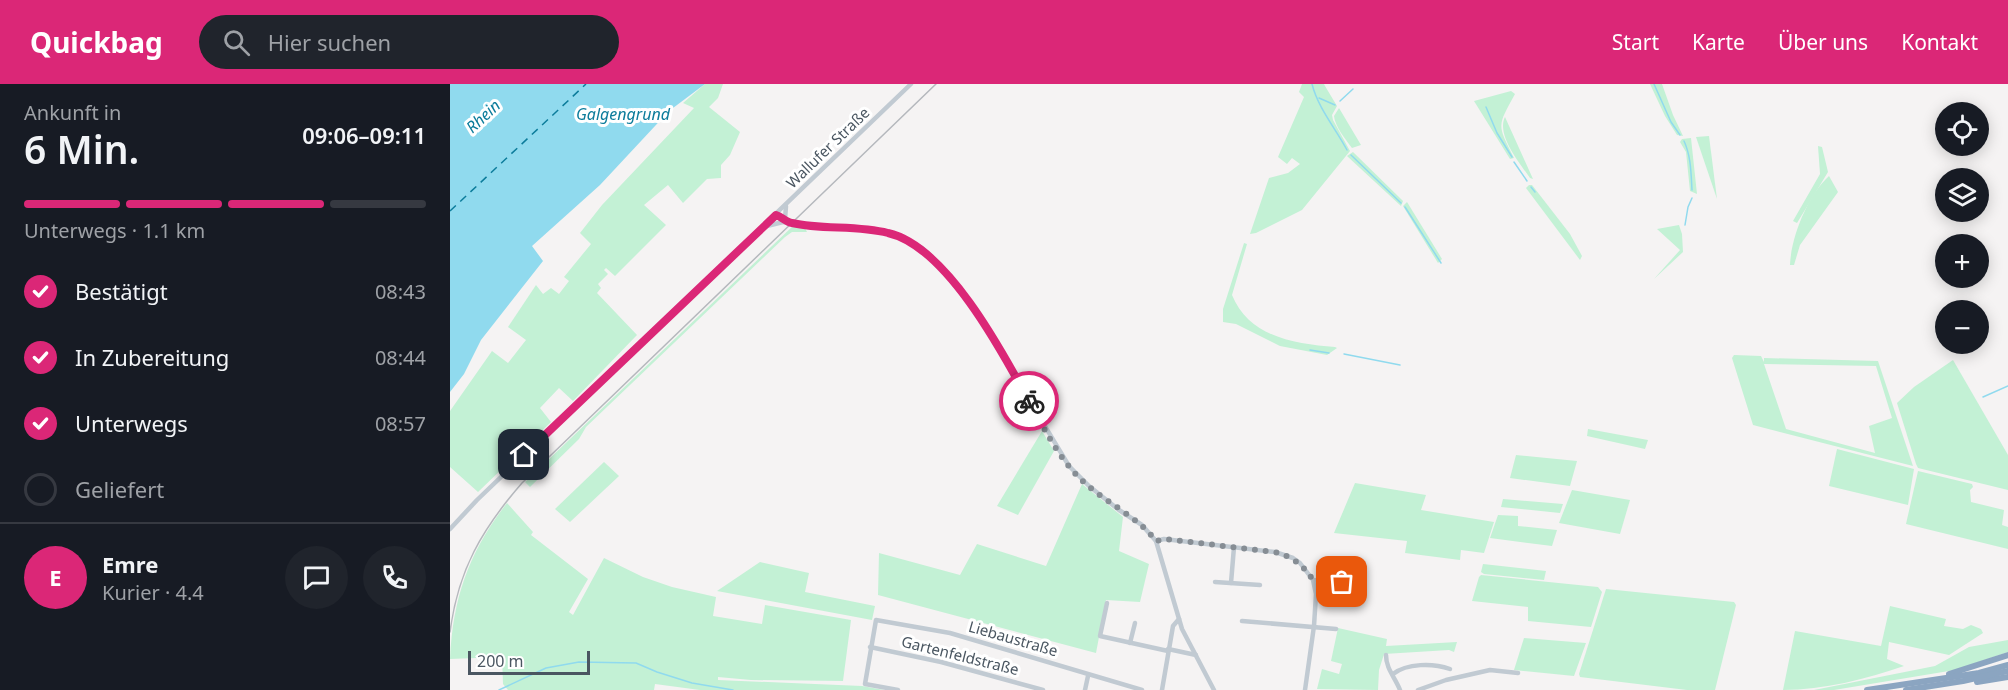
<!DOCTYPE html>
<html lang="de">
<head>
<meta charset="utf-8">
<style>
  :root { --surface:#171b24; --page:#20242c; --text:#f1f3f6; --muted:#9ea1a6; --line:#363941; --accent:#db2777 }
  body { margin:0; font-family:"Noto Sans",sans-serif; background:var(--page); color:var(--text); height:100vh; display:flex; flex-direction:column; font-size:22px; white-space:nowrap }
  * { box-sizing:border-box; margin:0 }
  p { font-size:20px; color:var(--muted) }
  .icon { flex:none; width:33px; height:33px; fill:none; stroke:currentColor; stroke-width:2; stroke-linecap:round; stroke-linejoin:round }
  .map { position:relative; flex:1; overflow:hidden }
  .drawer { display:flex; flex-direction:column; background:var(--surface); width:450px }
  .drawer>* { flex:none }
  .fabs { position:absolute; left:1485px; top:18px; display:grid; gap:12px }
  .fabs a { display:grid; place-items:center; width:54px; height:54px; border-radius:50%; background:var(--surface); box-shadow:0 3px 15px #0003; font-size:30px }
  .scale { position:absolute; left:18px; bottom:15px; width:122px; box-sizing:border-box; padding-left:6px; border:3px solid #4a5661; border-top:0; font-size:16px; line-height:21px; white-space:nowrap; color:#4a5661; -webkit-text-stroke:4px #fff; paint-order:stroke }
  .pin { position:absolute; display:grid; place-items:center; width:51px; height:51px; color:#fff; margin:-26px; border-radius:12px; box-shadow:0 3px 9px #0006 }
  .courier { position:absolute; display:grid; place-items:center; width:60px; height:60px; margin:-30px; border:4px solid #db2777; border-radius:50%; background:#fff; color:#222; box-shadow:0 2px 8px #0007 }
  .head em { font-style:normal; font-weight:600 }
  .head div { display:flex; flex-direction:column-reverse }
  .head { display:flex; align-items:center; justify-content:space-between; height:102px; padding:0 24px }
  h1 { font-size:39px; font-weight:600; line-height:45px }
  .bar { display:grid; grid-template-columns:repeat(4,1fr); gap:9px 6px; align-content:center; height:72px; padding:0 24px }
  .bar i { height:8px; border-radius:4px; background:var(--line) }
  .bar .selected { background:var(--accent) }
  .bar p { grid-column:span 4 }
  .line { display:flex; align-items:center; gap:15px; padding:0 24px; border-top:2px solid var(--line) }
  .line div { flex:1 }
  .round { display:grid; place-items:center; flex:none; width:63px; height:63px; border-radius:32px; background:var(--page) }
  ol { padding:0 24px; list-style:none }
  li { display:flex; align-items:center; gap:18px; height:66px }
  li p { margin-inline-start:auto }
  li .icon { padding:6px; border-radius:50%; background:var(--accent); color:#fff; stroke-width:4 }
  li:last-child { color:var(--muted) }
  li i { width:33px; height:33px; border:3px solid var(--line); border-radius:50% }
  header { display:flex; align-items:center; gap:36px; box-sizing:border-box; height:84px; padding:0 30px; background:var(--accent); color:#fff }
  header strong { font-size:28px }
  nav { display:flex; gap:33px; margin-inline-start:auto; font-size:21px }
  .search { width:420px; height:54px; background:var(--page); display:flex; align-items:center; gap:15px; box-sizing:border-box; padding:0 21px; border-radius:33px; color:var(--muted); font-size:22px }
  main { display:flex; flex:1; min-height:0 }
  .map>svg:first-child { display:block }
  .green { fill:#c3f1d5; fill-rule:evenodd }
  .water { fill:#90daee }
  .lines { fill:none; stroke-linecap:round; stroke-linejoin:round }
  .stream { stroke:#90daee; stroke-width:1.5 }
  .ferry { stroke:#0c7c9b; stroke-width:1.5; stroke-dasharray:8 6; stroke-linecap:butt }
  .minor { stroke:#c1cad2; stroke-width:4.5 }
  .highway { stroke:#8ba5c1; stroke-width:6 }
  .rail { stroke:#b5b8bd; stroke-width:1.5 }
  .done { stroke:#868d94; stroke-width:6; stroke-dasharray:0 10.8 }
  .route { stroke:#db2777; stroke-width:8 }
  .labels { text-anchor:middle; stroke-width:6; stroke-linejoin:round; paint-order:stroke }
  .street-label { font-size:15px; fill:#4a5661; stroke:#fff }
  .water-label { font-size:16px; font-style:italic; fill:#0c7c9b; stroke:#fff }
</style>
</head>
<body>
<header>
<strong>Quickbag</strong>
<div class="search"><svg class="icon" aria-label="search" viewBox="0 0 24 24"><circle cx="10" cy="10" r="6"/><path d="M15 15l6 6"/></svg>Hier suchen</div>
<nav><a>Start</a><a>Karte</a><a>Über uns</a><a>Kontakt</a></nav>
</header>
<main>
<section class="drawer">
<div class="head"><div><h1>6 Min.</h1><p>Ankunft in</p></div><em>09:06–09:11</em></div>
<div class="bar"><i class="selected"></i><i class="selected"></i><i class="selected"></i><i></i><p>Unterwegs · 1.1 km</p></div>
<ol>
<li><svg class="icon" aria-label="check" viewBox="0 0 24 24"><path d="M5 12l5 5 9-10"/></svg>Bestätigt<p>08:43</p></li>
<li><svg class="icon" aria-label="check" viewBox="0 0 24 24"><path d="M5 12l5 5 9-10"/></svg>In Zubereitung<p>08:44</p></li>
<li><svg class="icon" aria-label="check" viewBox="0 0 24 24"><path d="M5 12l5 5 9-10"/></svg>Unterwegs<p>08:57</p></li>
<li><i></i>Geliefert</li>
</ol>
<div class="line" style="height:108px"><b class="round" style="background:var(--accent);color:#fff">E</b><div><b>Emre</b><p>Kurier · 4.4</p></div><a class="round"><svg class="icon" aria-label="chat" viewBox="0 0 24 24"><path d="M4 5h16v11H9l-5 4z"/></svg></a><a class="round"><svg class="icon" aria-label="phone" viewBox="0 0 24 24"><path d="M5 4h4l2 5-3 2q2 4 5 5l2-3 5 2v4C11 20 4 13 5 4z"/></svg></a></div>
</section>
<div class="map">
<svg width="1558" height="606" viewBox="0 0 1558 606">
  <rect width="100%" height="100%" fill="#f5f3f3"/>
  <g class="green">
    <polygon points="255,0 273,0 268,14 259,23 290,48 280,71 271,81 271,94 257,95 233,119 218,101 194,121 216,141 165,192 156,184 154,186 158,190 148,200 151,204 147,209 187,251 123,317 109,304 90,324 101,338 28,408 0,383 0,327 42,267 58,279 76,256 58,243 86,201 93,210 101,204 109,210 119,197 114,193 141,160 130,149 152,121 244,24 233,19"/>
    <polygon points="852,0 874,0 875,2 887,22 882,31 883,36 900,67 852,126 806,149 800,150 819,94 838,89 850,80 842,74 837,80 828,73 854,13 849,8"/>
    <polygon points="1200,0 1212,0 1223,31 1233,52 1227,51 1215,32"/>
    <path d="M1061 7 1065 10C1047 43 1047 40 1064 74L1060 75 1024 17Z"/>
    <path d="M889 24 911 61 902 64C895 55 885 42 884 32Z"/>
    <path d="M1055 33 1083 95 1080 94C1070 79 1046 51 1055 33Z"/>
    <polygon points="1259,52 1267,115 1246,53"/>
    <polygon points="1241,54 1247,110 1240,107 1236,68 1230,58 1232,55"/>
    <polygon points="1368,62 1372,63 1378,88 1347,139 1343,137 1370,90"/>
    <polygon points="903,68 953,117 951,122 897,72"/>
    <path d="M1379 92 1388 108 1350 161 1344 181H1340C1341 153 1358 111 1379 92Z"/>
    <polygon points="1079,101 1082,101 1120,150 1132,172 1130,176 1076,104"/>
    <polygon points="957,118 992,175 988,179 953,122"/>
    <polygon points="344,141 354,142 357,148 342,148 335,153 136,343 129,355 80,403 75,398"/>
    <polygon points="1229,141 1232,150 1233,168 1204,195 1230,166 1207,145"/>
    <path d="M794 159 797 160 782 211C799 253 845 260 885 263L887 264 877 271 830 262 786 240 773 238V225Z"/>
    <path d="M1284 271 1311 272 1314 278V274L1428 277 1463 382 1303 341 1282 274ZM1314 280 1426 282 1442 334 1419 342 1425 369 1336 345Z"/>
    <polygon points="1503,276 1558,371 1558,406 1468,384 1466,380 1447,319 1464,303"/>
    <polygon points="1138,345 1198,356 1195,365 1137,352"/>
    <polygon points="592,347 604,367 568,431 547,422"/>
    <polygon points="1387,365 1464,385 1458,421 1379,402"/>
    <polygon points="1066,371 1127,377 1120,402 1060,394"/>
    <polygon points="154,378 169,392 120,438 105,425"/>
    <polygon points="1468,387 1522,400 1523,403 1520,406 1521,418 1554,426 1552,441 1558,443 1558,465 1456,440"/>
    <polygon points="905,399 976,411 971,426 1044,438 1034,469 1011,466 1010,476 955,469 957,457 884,449"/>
    <polygon points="632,400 673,433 669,467 699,480 690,518 656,516 646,569 428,511 429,469 510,491 527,460 596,482"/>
    <polygon points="1122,406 1180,416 1170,450 1109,439"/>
    <polygon points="1053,415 1113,420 1110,429 1051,423"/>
    <path d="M57 419 83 448 81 451 138 495 119 528 123 531 154 474 193 493 222 503 266 513 263 532 312 540 315 521 401 536 393 597 301 596 268 593V596L412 602 434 606H250L205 600 204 606H58L53 600 52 573 0 575C3 513 19 468 57 419Z"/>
    <polygon points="1048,431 1068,432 1068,442 1107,446 1102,462 1040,454"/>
    <polygon points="310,478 359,489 355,508 425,522 422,536 267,507"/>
    <polygon points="1033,480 1096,487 1094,496 1034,490 1031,488"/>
    <polygon points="1031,491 1148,503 1152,508 1141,543 1078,537 1078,523 1022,517 1029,493"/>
    <polygon points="1156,505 1284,518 1286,521 1265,606 1237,606 1130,593 1129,590"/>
    <path d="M1440 522 1496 535 1494 542 1513 545 1521 541 1531 545 1533 549 1499 571 1439 558 1437 575 1454 582C1416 595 1374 606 1333 606L1345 547 1431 562Z"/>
    <polygon points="888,544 937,555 936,562 1007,558 1004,568 999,566 934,570 929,586 928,606 867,605 872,585 889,590 892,580 881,577"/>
    <polygon points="1074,554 1136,559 1124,592 1064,586"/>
    <polygon points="1558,556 1558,568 1505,586 1384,606 1364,606 1485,582 1519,563"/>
  </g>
  <polygon class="water" points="0,0 255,0 219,27 150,101 82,162 93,177 31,256 14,290 0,308"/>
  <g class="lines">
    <g class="stream">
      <path d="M862 0C868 24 886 45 897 66"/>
      <polyline points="1204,0 1221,38 1230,51"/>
      <polyline points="869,14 885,21"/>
      <polyline points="890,17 903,5"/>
      <polyline points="1036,23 1047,49 1062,73"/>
      <path d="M1234 57C1241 72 1241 89 1242 106"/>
      <polyline points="901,71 951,119"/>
      <polyline points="1064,78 1077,97"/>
      <polyline points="1081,103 1085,108"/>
      <polyline points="955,123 991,179"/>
      <polyline points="1235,141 1238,123 1242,114"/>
      <polyline points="860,266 879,269"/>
      <polyline points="894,270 950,281"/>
      <polyline points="1533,313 1558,302"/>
      <polyline points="49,606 96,584 129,578 186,579 207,588 242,599 283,606"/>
    </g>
    <polyline class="ferry" points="0,127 136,0"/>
    <g class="minor">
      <polyline points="335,135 336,122"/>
      <polyline points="313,143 333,138 429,147 447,151 472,164 482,173 526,228 619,382 639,402 669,426 692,441 706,457 732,545 764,606"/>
      <polyline points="0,445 27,416 461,0"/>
      <polyline points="706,457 714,455 825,468 843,474 850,479 863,496 866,510 864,542 855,606"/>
      <polyline points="863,496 892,498"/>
      <polyline points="765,498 810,501"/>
      <polyline points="781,499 784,463"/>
      <polyline points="657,519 650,552 718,567"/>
      <polyline points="792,537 886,545"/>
      <polyline points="680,559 685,539"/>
      <polyline points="420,563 491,578 593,606"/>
      <polyline points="718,565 746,571"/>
      <path d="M936 571C936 585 945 593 950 606"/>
      <path d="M943 590C957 579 983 579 1000 585"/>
      <polyline points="448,606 415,600 426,536 500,549 692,606"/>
      <polyline points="635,606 638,592"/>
      <polyline points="712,606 723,542 729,535"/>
      <polyline points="968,606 996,596 1040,586 1068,589"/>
    </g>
    <g class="highway">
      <polyline points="1499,590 1558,571"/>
      <polyline points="1527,598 1558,593"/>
      <polyline points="1417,606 1529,589 1558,581"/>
      <polyline points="1456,606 1513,597 1558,587"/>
    </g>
    <path class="rail" d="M0 548C8 486 32 445 72 399L486 0"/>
  </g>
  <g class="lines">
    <path class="done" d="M579 317C595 346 611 379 637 401 658 419 691 436 706 457L714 455 825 468C843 473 853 481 863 496L892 498"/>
    <path class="route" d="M74 371 326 131C332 133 336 138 342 139 373 146 407 141 438 149 496 162 552 267 579 317"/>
  </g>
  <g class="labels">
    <g class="street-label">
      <text transform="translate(378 64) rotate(-44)" y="5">Wallufer Straße</text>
      <text transform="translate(563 555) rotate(16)" y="5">Liebaustraße</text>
      <text transform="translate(510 572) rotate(14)" y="5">Gartenfeldstraße</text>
    </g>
    <g class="water-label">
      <text x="173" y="36">Galgengrund</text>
      <text transform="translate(33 32) rotate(-43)" y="6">Rhein</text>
    </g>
  </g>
</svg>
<div class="fabs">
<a><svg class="icon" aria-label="locate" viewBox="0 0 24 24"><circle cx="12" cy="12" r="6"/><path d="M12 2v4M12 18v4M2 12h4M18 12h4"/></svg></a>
<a><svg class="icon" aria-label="layers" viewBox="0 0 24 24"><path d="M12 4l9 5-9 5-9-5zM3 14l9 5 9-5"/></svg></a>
<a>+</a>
<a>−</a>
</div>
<div class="scale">200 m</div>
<div class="pin" style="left:892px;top:498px;background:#ea580c"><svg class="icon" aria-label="bag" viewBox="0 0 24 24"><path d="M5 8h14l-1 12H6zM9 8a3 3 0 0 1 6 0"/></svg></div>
<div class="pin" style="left:74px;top:371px;background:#1f2937"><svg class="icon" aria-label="home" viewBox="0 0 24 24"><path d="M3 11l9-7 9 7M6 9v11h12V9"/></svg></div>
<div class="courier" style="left:579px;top:317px"><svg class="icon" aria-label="bike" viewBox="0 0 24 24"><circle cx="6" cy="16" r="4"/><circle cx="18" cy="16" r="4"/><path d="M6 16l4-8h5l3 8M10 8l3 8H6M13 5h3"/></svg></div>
</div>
</main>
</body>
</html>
